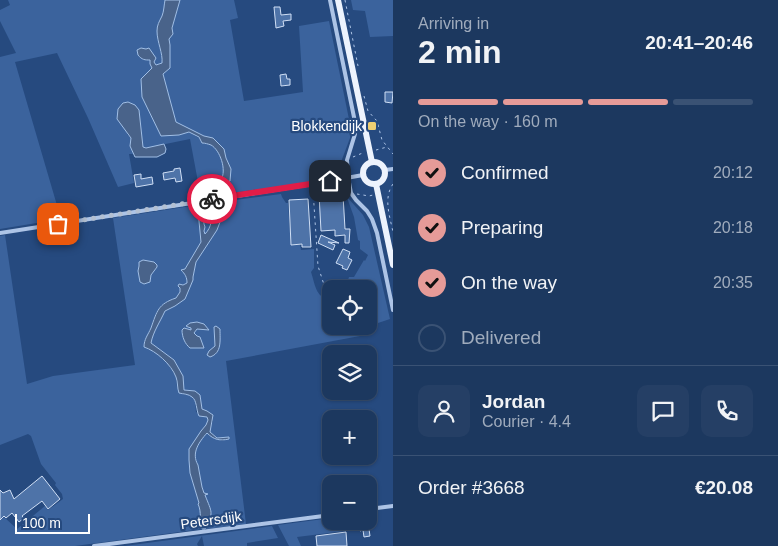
<!DOCTYPE html>
<html lang="en">
<head>
<meta charset="utf-8">
<style>
  :root { --surface:#1c385f; --page:#253f65; --text:#f1f3f6; --muted:#a0acbd; --line:#3a5274; --accent:#e69b98 }
  body { margin:0; font-family:Helvetica,sans-serif; background:var(--page); color:var(--text); height:100vh; display:flex; flex-direction:column; font-size:19px; white-space:nowrap }
  * { box-sizing:border-box; margin:0 }
  p { font-size:16px; color:var(--muted) }
  .icon { flex:none; width:28px; height:28px; fill:none; stroke:currentColor; stroke-width:2; stroke-linecap:round; stroke-linejoin:round }
  .map { position:relative; flex:1; overflow:hidden }
  .drawer { display:flex; flex-direction:column; background:var(--surface); width:385px }
  .drawer>* { flex:none }
  .tools { position:absolute; left:322px; top:280px; display:grid; gap:10px }
  .tools a { display:grid; place-items:center; width:55px; height:55px; border-radius:10px; background:var(--surface); box-shadow:0 1px 4px #0004,0 0 0 1px var(--line); font-size:25px }
  .scale { position:absolute; left:15px; bottom:12px; width:75px; box-sizing:border-box; padding-left:5px; border:2px solid #fff; border-top:0; font-size:14px; line-height:18px; white-space:nowrap; color:#fff; -webkit-text-stroke:4px #264a7f; paint-order:stroke }
  .pin { position:absolute; display:grid; place-items:center; width:42px; height:42px; color:#fff; margin:-21px; border-radius:10px; box-shadow:0 2px 8px #0006 }
  .courier { position:absolute; display:grid; place-items:center; width:50px; height:50px; margin:-25px; border:4px solid #e11d48; border-radius:50%; background:#fff; color:#222; box-shadow:0 1px 6px #0007 }
  .overview em { font-style:normal; font-weight:600 }
  .overview div { display:flex; flex-direction:column-reverse }
  .overview { display:flex; align-items:center; justify-content:space-between; height:85px; padding:0 25px }
  h1 { font-size:32px; font-weight:600; line-height:38px }
  .bar { display:grid; grid-template-columns:repeat(4,1fr); gap:8px 5px; align-content:center; height:60px; padding:0 25px }
  .bar i { height:6px; border-radius:4px; background:var(--line) }
  .bar .current { background:var(--accent) }
  .bar p { grid-column:span 4 }
  .line { display:flex; align-items:center; gap:12px; padding:0 25px; border-top:1px solid var(--line) }
  .line div { flex:1 }
  .round { display:grid; place-items:center; flex:none; width:52px; height:52px; border-radius:10px; background:var(--page) }
  ol { padding:0 25px; list-style:none }
  li { display:flex; align-items:center; gap:15px; height:55px }
  li p { margin-inline-start:auto }
  li .icon { padding:5px; border-radius:50%; background:var(--accent); color:#111; stroke-width:4 }
  li:last-child { color:var(--muted) }
  li i { width:28px; height:28px; border:2px solid var(--line); border-radius:50% }
  main { display:flex; flex:1; min-height:0 }
  .map>svg:first-child { display:block }
  .green { fill:#3b639d; fill-rule:evenodd }
  .water { fill:#49638a; stroke:#a1bfe6 }
  .building { fill:#4e73a8; stroke:#d0dff5 }
  .lines { fill:none; stroke-linecap:round; stroke-linejoin:round }
  .path { stroke:#adc4e6; stroke-width:1; stroke-dasharray:2.5 4; stroke-linecap:butt }
  .minor { stroke:#adc4e6; stroke-width:4 }
  .primary { stroke:#edf3fd; stroke-width:6 }
  .done { stroke:#b3c0d2; stroke-width:5; stroke-dasharray:0 9 }
  .route { stroke:#e11d48; stroke-width:6 }
  .poi-dot { fill:#eecf72; stroke:#264a7f; stroke-width:2 }
  .labels { text-anchor:middle; stroke-width:4.5; stroke-linejoin:round; paint-order:stroke }
  .poi-label { font-size:14px; fill:#fff; stroke:#264a7f; text-anchor:end }
  .street-label { font-size:14px; fill:#fff; stroke:#264a7f }
</style>
</head>
<body>
<main>
<div class="map">
<svg width="393" height="546" viewBox="0 0 393 546">
  <rect width="100%" height="100%" fill="#264a7f"/>
  <g class="green">
    <path d="M8 0H165C164 5 164 11 162 16 159 22 157 25 157 31 157 42 163 53 162 63L156 65 154 62 150 59 179 135 189 132 199 138 202 143C205 143 208 144 211 145 220 150 227 170 221 180L217 181 209 190H212L214 191 215 196 201 198 190 139 146 148 143 147 139 110 127 134 131 138 130 146 134 154H129L134 183 118 187 88 118 57 53 15 62 61 219 0 229V57L16 53 0 21V10L10 5Z"/>
    <polygon points="180,0 234,0 238,18 230,20 244,101 303,92 299,26 329,21 351,129 350,138 341,162 342,174 339,175 308,182 219,195 218,187 224,185 231,169 226,158 224,149 213,138 204,136 176,123 163,74 170,68 170,45 169,38 173,34 172,28"/>
    <polygon points="351,0 393,0 393,36 370,37 365,11 353,10"/>
    <polygon points="344,183 348,198 363,215 369,227 390,319 369,326 369,289 345,289 349,277 354,277 364,260 365,261 368,255 360,249 360,241 358,240 354,217 345,192 342,189 329,190 327,188 318,190 318,188"/>
    <path d="M281 194 282 197 286 203H288L291 245H300L301 250 314 249V268L311 272C315 284 316 300 331 298V326H366L358 329 360 336 226 361 246 524 206 529C214 512 211 512 205 495L207 494 204 493 202 487 198 465C191 452 198 442 207 433L210 435 222 441 229 438 228 437 217 438 210 432V428L213 421 201 409 195 391 184 390 174 360 151 343C153 332 160 322 165 311L175 306 193 277 196 262 217 230 223 214 220 202ZM184 328 191 330V328L208 329 206 330 203 329H197L194 333 197 336 204 348 187 345 182 334Z"/>
    <path d="M217 202C213 213 213 226 205 235L204 230 203 211 201 242 185 269C184 274 187 278 187 283L178 286 180 288V292L176 298C158 304 156 311 151 328 148 335 144 339 144 347L152 350 166 361 176 377 177 387 184 395H191L195 400 196 412 202 416 207 417 208 420 206 425 201 431 197 439 190 473 199 503 198 504C202 512 199 521 202 529L75 546H0V520L4 517 17 529 45 506 48 510 63 499 62 494 55 485 56 483 41 464 31 436 28 434 0 445V236L5 235 27 384 53 376 135 365 113 218ZM143 260 154 262 157 267 151 275 140 282 138 271Z"/>
    <polygon points="331,518 331,521 344,521 345,531 297,537 301,546 289,546 278,525"/>
    <polygon points="272,526 278,538 247,543 247,546 204,546 202,536 197,544 198,546 125,546"/>
  </g>
  <g class="water">
    <path d="M165 0H180L172 28 173 34 169 39 170 45V68L163 74 176 122 204 136 213 138 224 149 226 158 231 169 230 181 224 185 218 187 223 214 217 230 196 262 193 277V280L185 299 175 306 165 311C160 322 153 332 151 343L174 360 183 376 184 390 195 391 200 395 202 409 207 411 213 415 210 432 217 438 229 437V439C220 441 214 440 207 433 199 442 191 453 198 465L202 487 204 493 208 494 205 495C212 513 214 512 205 529H202C199 521 202 512 198 504L199 503 190 473 189 460V449L201 431 206 425 208 420 207 417 199 416C196 410 197 400 192 397 189 394 183 394 179 393 177 388 178 382 176 377 171 364 156 351 144 347 144 339 148 335 151 328 157 311 158 304 176 298L180 292V288L178 286 179 284 183 285 187 283C187 277 185 274 181 270L185 269 201 242 198 211H203L204 224 205 227 204 231 205 234C212 227 211 219 214 210 215 208 217 204 217 202 217 197 214 193 212 190H208L217 181 221 180C227 170 220 150 211 145 208 144 205 143 202 143L199 137 189 132 179 135 161 136 142 97 141 79 152 68 150 64V60C145 60 142 60 138 55L137 50 141 48 146 49 149 48 156 58 154 62 156 65 162 63C163 53 157 42 157 31 157 25 159 22 162 16 164 11 164 5 165 0Z"/>
    <polygon points="128,102 135,105 139,110 143,147 146,148 164,144 166,149 165,153 157,157 135,157 130,146 131,138 117,119 118,109 123,103"/>
    <polygon points="143,260 154,262 157,265 157,267 151,275 150,282 144,284 140,282 138,271 139,266 139,262"/>
    <path d="M197 322 204 324 209 330 197 329 194 333 197 336 200 337 204 348H190C185 344 182 337 182 330L184 328 191 330V328L188 327 186 326 190 323Z"/>
    <path d="M216 326 220 329C220 341 222 353 210 357L207 355 209 351 215 346 214 327Z"/>
  </g>
  <g class="building">
    <polygon points="274,7 280,7 281,15 291,14 291,20 283,21 284,26 276,28"/>
    <polygon points="286,74 287,79 290,79 290,85 281,86 280,75"/>
    <polygon points="385,92 393,92 392,103 385,102"/>
    <polygon points="180,168 182,181 176,182 175,178 164,180 163,173 174,171 174,169"/>
    <polygon points="141,174 141,179 152,177 153,184 136,187 134,175"/>
    <polygon points="319,194 331,194 331,196 343,195 345,229 350,229 349,243 345,243 345,235 335,236 335,230 321,231"/>
    <polygon points="308,199 311,247 302,247 302,244 291,245 289,200"/>
    <polygon points="321,235 339,243 328,242 335,245 333,250 318,243"/>
    <polygon points="343,249 350,252 348,258 352,260 347,270 342,268 343,266 336,263"/>
    <polygon points="42,476 60,499 48,509 42,501 22,516 24,518 19,522 12,513 6,518 4,516 0,520 0,490 3,493 10,490 14,499"/>
    <polygon points="370,522 371,529 369,529 370,536 364,537 363,530 360,531 359,523"/>
    <polygon points="346,532 347,546 317,546 316,536"/>
  </g>
  <g class="lines">
    <g class="path">
      <polyline points="345,0 358,66"/>
      <polyline points="364,96 368,111 377,121 382,140 393,154"/>
      <polyline points="376,150 387,147"/>
      <polyline points="353,157 365,152"/>
      <path d="M393 184C383 198 390 217 393 232"/>
      <polyline points="313,190 318,266 326,291 331,300"/>
      <polyline points="357,194 369,196 373,195"/>
    </g>
    <g class="minor">
      <polyline points="330,0 355,122 355,134 347,160 348,177 351,193 356,200 367,211 372,219 377,233 393,310"/>
      <polyline points="385,170 393,169"/>
      <polyline points="0,233 313,184 363,175"/>
      <polyline points="369,509 393,506"/>
      <polyline points="94,546 331,515"/>
    </g>
    <g class="primary">
      <polyline points="338,0 372,162"/>
      <circle cx="374" cy="173" r="11"/>
      <polyline points="376,184 393,265"/>
    </g>
  </g>
  <g class="lines">
    <polyline class="done" points="58,224 212,199"/>
    <polyline class="route" points="212,199 330,181"/>
  </g>
  <rect class="poi-dot" x="367" y="121" width="10" height="10" rx="2.5"/>
  <g class="labels">
    <g class="poi-label">
      <text x="362" y="131">Blokkendijk</text>
    </g>
    <g class="street-label">
      <text transform="translate(211 520) rotate(-8)" y="5">Petersdijk</text>
    </g>
  </g>
</svg>
<div class="tools">
<a><svg class="icon" aria-label="locate" viewBox="0 0 24 24"><circle cx="12" cy="12" r="6"/><path d="M12 2v4M12 18v4M2 12h4M18 12h4"/></svg></a>
<a><svg class="icon" aria-label="layers" viewBox="0 0 24 24"><path d="M12 4l9 5-9 5-9-5zM3 14l9 5 9-5"/></svg></a>
<a>+</a>
<a>−</a>
</div>
<div class="scale">100 m</div>
<div class="pin" style="left:58px;top:224px;background:#ea580c"><svg class="icon" aria-label="bag" viewBox="0 0 24 24"><path d="M5 8h14l-1 12H6zM9 8a3 3 0 0 1 6 0"/></svg></div>
<div class="pin" style="left:330px;top:181px;background:#1f2937"><svg class="icon" aria-label="home" viewBox="0 0 24 24"><path d="M3 11l9-7 9 7M6 9v11h12V9"/></svg></div>
<div class="courier" style="left:212px;top:199px"><svg class="icon" aria-label="bike" viewBox="0 0 24 24"><circle cx="6" cy="16" r="4"/><circle cx="18" cy="16" r="4"/><path d="M6 16l4-8h5l3 8M10 8l3 8H6M13 5h3"/></svg></div>
</div>
<section class="drawer">
<div class="overview"><div><h1>2 min</h1><p>Arriving in</p></div><em>20:41–20:46</em></div>
<div class="bar"><i class="current"></i><i class="current"></i><i class="current"></i><i></i><p>On the way · 160 m</p></div>
<ol>
<li><svg class="icon" aria-label="check" viewBox="0 0 24 24"><path d="M5 12l5 5 9-10"/></svg>Confirmed<p>20:12</p></li>
<li><svg class="icon" aria-label="check" viewBox="0 0 24 24"><path d="M5 12l5 5 9-10"/></svg>Preparing<p>20:18</p></li>
<li><svg class="icon" aria-label="check" viewBox="0 0 24 24"><path d="M5 12l5 5 9-10"/></svg>On the way<p>20:35</p></li>
<li><i></i>Delivered</li>
</ol>
<div class="line" style="height:90px"><a class="round"><svg class="icon" aria-label="person" viewBox="0 0 24 24"><circle cx="12" cy="8" r="4"/><path d="M4 21q1-7 8-7t8 7"/></svg></a><div><b>Jordan</b><p>Courier · 4.4</p></div><a class="round"><svg class="icon" aria-label="chat" viewBox="0 0 24 24"><path d="M4 5h16v11H9l-5 4z"/></svg></a><a class="round"><svg class="icon" aria-label="phone" viewBox="0 0 24 24"><path d="M5 4h4l2 5-3 2q2 4 5 5l2-3 5 2v4C11 20 4 13 5 4z"/></svg></a></div>
<div class="line" style="height:65px"><div>Order #3668</div><b>€20.08</b></div>
</section>
</main>
</body>
</html>
